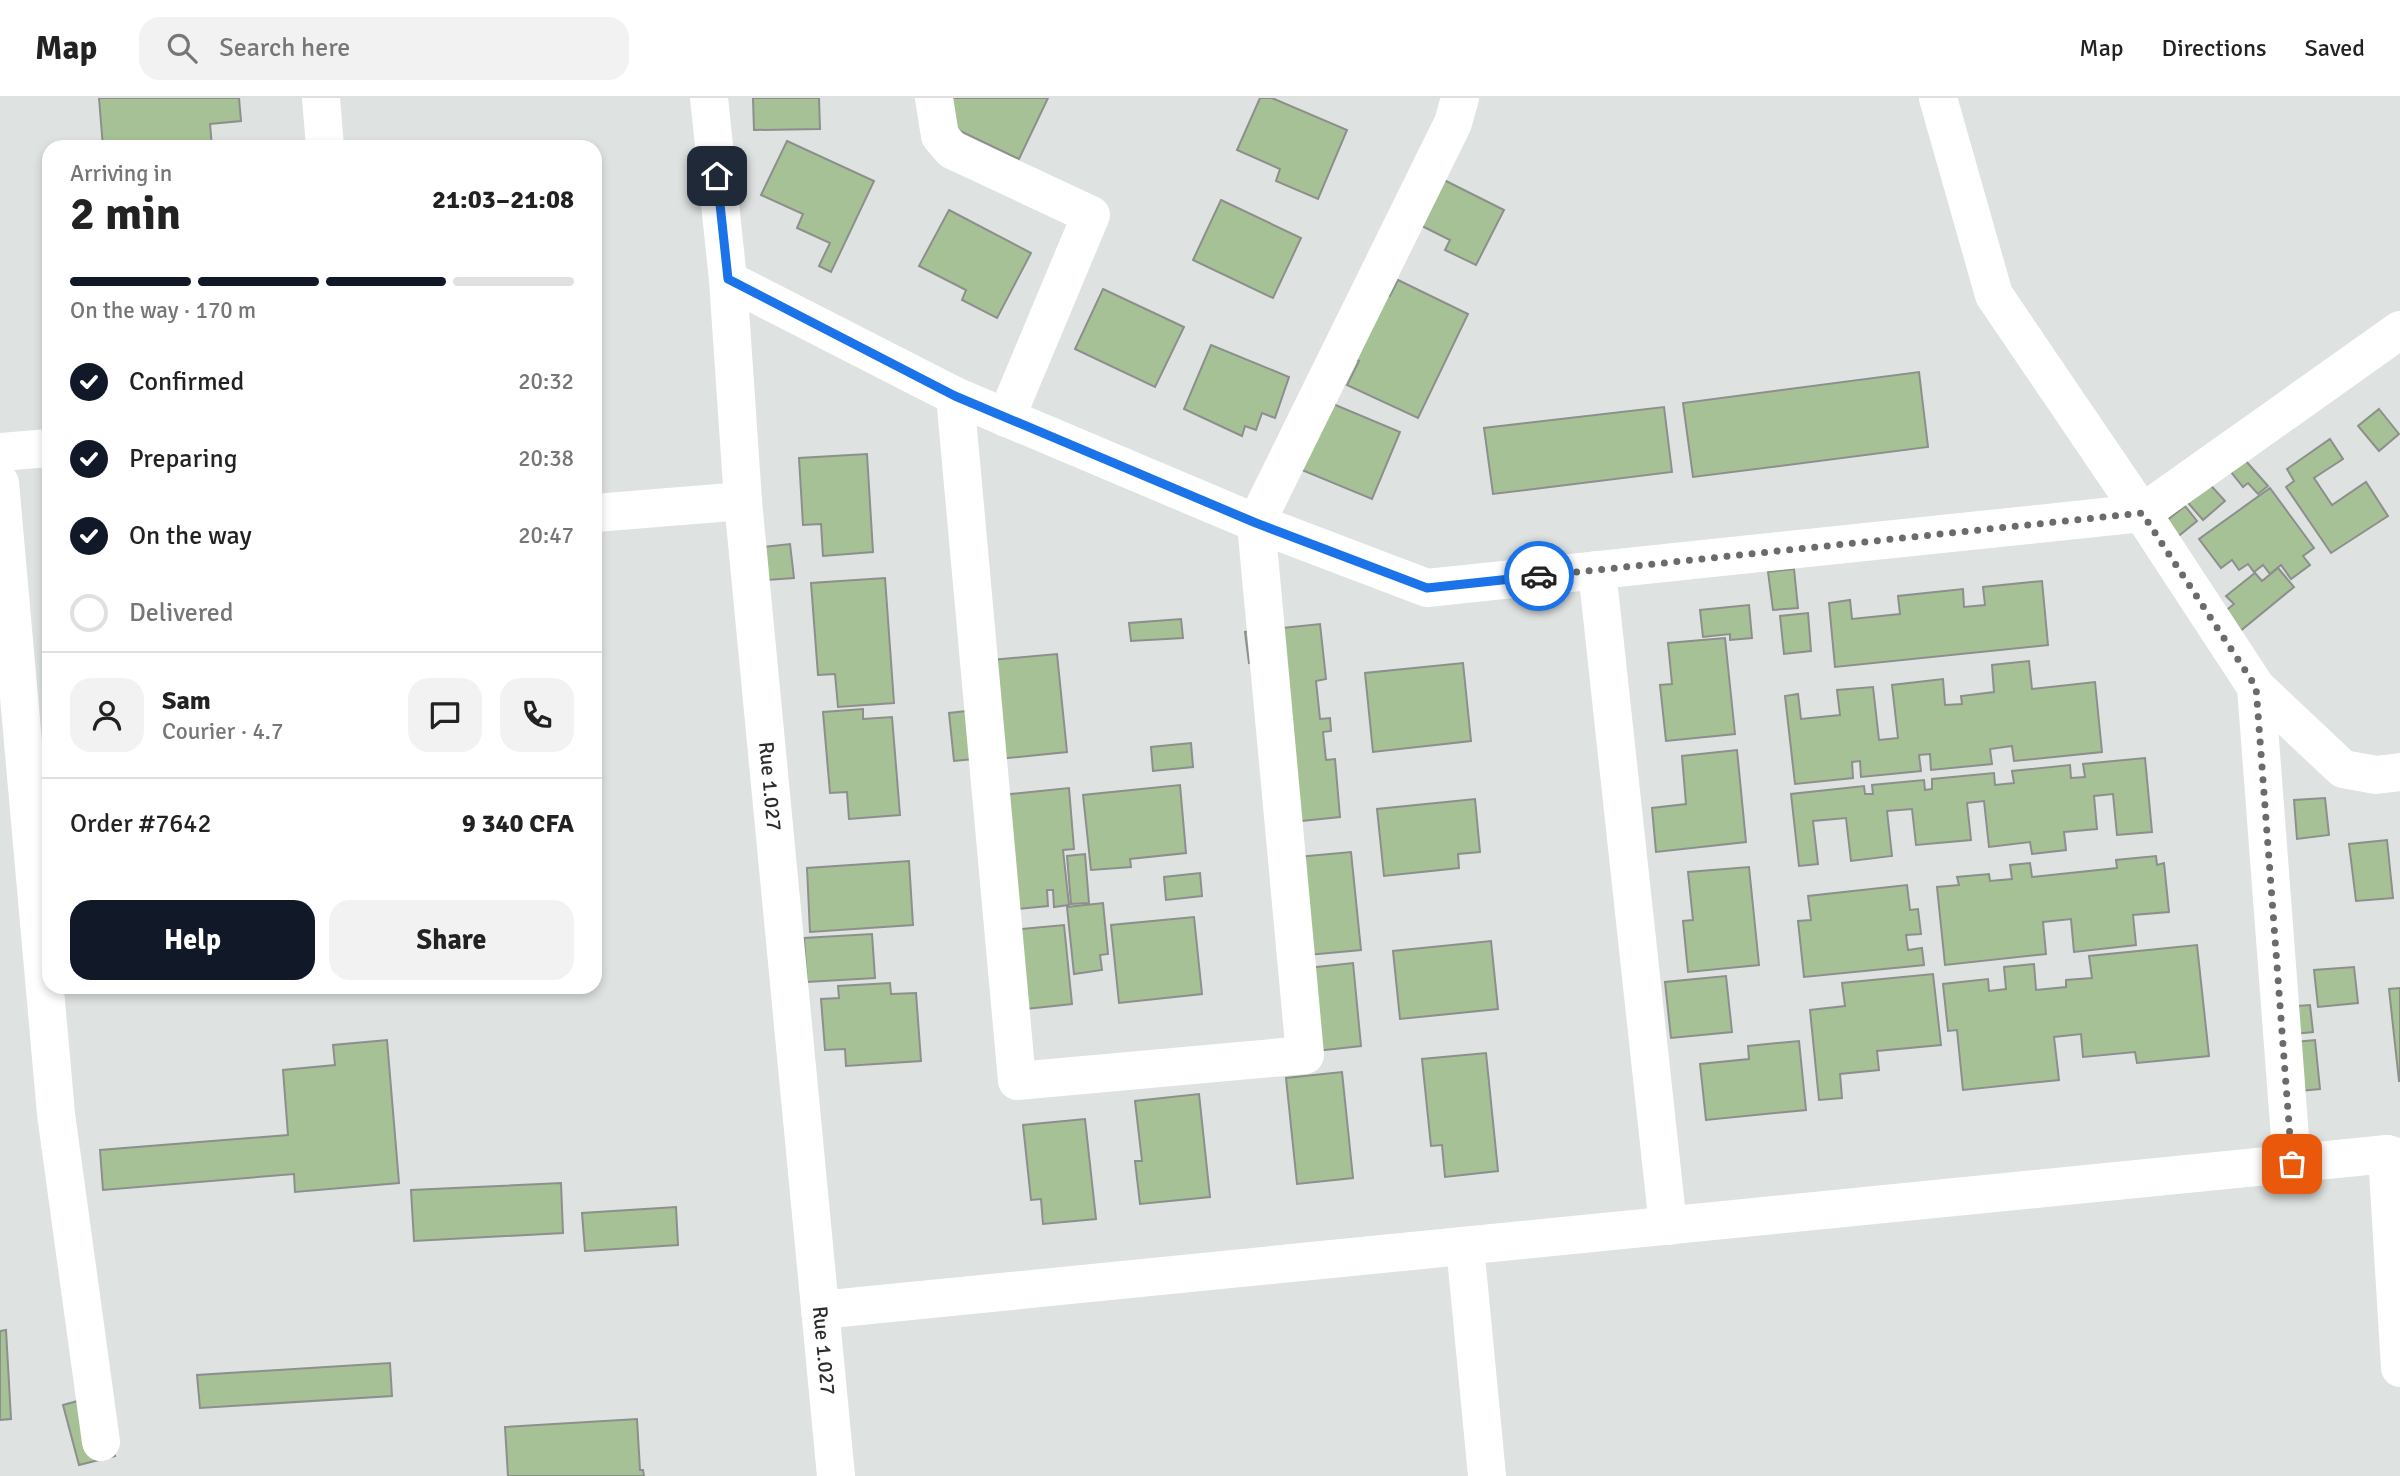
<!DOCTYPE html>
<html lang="en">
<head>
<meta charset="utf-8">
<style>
  :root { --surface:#fff; --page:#f2f2f2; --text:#222; --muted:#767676; --line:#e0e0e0; --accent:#111827 }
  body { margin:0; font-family:Signika,sans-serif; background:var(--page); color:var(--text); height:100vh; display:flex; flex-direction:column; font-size:26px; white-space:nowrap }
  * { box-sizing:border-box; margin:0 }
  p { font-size:23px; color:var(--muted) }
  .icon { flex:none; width:38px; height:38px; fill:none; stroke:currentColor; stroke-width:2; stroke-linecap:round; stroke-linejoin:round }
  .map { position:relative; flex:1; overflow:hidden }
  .sheet { position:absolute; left:42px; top:42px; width:560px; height:854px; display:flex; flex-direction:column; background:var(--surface); border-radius:21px; box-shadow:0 4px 10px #0003 }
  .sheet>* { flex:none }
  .pin { position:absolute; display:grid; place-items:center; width:60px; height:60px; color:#fff; margin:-30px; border-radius:14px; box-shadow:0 4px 10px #0006 }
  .courier { position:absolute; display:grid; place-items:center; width:70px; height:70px; margin:-35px; border:5px solid #1a73e8; border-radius:50%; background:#fff; color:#222; box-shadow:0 2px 9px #0007 }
  .head em { font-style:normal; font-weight:800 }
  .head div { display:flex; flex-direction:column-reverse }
  .head { display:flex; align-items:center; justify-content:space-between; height:119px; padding:0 28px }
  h1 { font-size:46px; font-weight:800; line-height:52px }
  .bar { display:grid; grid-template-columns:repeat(4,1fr); gap:10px 7px; align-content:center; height:84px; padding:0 28px }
  .bar i { height:9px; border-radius:5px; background:var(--line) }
  .bar .on { background:var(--accent) }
  .bar p { grid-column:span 4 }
  .line { display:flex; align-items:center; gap:18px; padding:0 28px; border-top:2px solid var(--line) }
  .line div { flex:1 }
  .round { display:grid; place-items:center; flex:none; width:74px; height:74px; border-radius:21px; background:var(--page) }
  ol { padding:0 28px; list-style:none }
  li { display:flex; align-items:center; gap:21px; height:77px }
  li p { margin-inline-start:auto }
  li .icon { padding:7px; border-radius:50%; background:var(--accent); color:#fff; stroke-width:4 }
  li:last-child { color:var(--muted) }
  li i { width:38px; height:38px; border:4px solid var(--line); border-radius:50% }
  .cta { display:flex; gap:14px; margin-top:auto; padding:14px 28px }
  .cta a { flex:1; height:80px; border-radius:21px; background:var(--accent); color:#fff; font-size:28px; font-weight:800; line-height:80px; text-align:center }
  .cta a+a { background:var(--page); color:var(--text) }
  header { display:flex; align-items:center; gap:42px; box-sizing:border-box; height:98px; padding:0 35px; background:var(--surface); border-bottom:2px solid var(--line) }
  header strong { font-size:33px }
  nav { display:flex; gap:38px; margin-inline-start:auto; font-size:24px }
  .search { width:490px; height:63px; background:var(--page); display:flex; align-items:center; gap:18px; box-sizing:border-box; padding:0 24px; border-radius:21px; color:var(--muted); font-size:26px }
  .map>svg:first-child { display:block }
  .building { fill:#a7c196; stroke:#8d8f8c; stroke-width:2 }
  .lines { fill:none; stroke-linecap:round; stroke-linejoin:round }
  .minor { stroke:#fff; stroke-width:38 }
  .done { stroke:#6a6c6b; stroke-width:7; stroke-dasharray:0 12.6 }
  .route { stroke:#1a73e8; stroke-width:9 }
  .labels { text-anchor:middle; stroke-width:6; stroke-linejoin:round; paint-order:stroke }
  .street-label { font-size:21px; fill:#2b2c2c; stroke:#ebefed }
</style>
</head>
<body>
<header>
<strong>Map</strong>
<div class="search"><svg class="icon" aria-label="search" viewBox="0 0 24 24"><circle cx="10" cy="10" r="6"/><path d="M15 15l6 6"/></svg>Search here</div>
<nav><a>Map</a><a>Directions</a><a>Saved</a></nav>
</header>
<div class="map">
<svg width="2400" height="1378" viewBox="0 0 2400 1378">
  <rect width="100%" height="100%" fill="#dee2e0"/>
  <g class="building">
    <polygon points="99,0 239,0 241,23 210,26 212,49 103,49"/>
    <polygon points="753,0 819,0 820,31 754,32"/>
    <polygon points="940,0 1048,0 1019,61 931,19"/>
    <polygon points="1260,0 1272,0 1347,32 1318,101 1276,83 1280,71 1237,52"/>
    <polygon points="787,43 874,83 831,174 819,168 830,145 797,130 803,116 761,97"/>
    <polygon points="1418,69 1504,112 1476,167 1445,152 1450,142 1420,127"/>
    <polygon points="1221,102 1301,140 1273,200 1193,162"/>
    <polygon points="949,112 1031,155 997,220 962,202 966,192 919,168"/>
    <polygon points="1398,182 1468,216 1418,320 1347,287 1359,263 1333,251 1364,186 1390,198"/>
    <polygon points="1103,191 1184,229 1155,289 1075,251"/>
    <polygon points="1211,247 1289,279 1275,320 1262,315 1256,332 1245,328 1242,338 1184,311"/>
    <polygon points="1919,274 1928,349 1693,379 1683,305"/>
    <polygon points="1314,298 1400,334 1372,401 1285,365"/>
    <polygon points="1664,309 1672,374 1493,396 1484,330"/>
    <polygon points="2379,311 2399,336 2379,353 2358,328"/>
    <polygon points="2330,341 2343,361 2314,380 2332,407 2366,384 2388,418 2331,455 2286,389 2294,383 2287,371"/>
    <polygon points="867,356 873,454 823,458 821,426 803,427 799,360"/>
    <polygon points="2245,362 2268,388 2258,396 2248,385 2243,389 2231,374"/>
    <polygon points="2204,380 2225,403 2203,422 2183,399"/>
    <polygon points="2270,390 2314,450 2303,458 2310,467 2291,481 2281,467 2270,476 2263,467 2254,474 2248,466 2239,472 2232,462 2221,470 2199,441"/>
    <polygon points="2185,408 2197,423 2160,453 2147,438"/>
    <polygon points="790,446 794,480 767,482 764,449"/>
    <polygon points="2278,470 2294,489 2239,534 2223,515 2234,506 2226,498 2255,475 2262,483"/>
    <polygon points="1794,471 1798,510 1773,512 1768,474"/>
    <polygon points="885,480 894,605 838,609 835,576 818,577 811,485"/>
    <polygon points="2042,483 2048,547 1835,569 1829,505 1850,502 1852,521 1900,516 1898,498 1963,491 1964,509 1985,507 1983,489"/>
    <polygon points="1749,507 1752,540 1730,542 1730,536 1703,539 1700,512"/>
    <polygon points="1808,515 1811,553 1784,556 1780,518"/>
    <polygon points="1181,521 1183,540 1131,543 1129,525"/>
    <polygon points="1320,526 1326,581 1316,583 1320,621 1330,620 1331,633 1323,634 1326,662 1335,661 1340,719 1272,726 1255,564 1249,565 1245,534"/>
    <polygon points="1725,540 1735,636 1666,643 1660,587 1672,586 1668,545"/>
    <polygon points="1057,556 1067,654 998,661 981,563"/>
    <polygon points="2029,563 2032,591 2095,584 2102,654 2014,663 2012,648 1990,651 1992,666 1931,672 1930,656 1919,657 1921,673 1861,679 1860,663 1852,664 1853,680 1795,686 1785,598 1798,596 1801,621 1840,617 1837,592 1873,589 1879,642 1898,640 1892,587 1943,581 1945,607 1962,606 1961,598 1994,594 1992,567"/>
    <polygon points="1463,565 1471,643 1373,654 1365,575"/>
    <polygon points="863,611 863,621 892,619 900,717 849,721 847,694 830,695 823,614"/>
    <polygon points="975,612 974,661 954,663 949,615"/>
    <polygon points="1191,645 1193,669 1153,673 1151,649"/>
    <polygon points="1737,652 1746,744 1656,754 1652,710 1686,706 1682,658"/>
    <polygon points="2145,660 2152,734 2117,737 2113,696 2094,698 2097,731 2064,734 2066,752 2032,756 2030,744 1989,749 1984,703 1967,705 1971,742 1916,747 1912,711 1887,713 1892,758 1851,763 1846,720 1813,723 1818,766 1799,768 1791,696 1864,688 1865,696 1873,696 1872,687 1924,682 1925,692 1932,691 1932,681 1994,675 1995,687 2014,685 2012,673 2070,667 2071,680 2085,679 2083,666"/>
    <polygon points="1180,687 1186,755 1130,761 1131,769 1091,772 1083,697"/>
    <polygon points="1069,690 1074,751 1063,752 1069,807 1054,809 1053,792 1047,792 1048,808 1018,811 992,698"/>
    <polygon points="2325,700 2329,737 2297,741 2294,702"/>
    <polygon points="1475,701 1480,754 1458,756 1459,770 1384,778 1377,711"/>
    <polygon points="2387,742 2393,800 2356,803 2349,746"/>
    <polygon points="1351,754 1361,852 1297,858 1276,761"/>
    <polygon points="1085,756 1089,805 1071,806 1067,758"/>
    <polygon points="2156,758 2157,767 2164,765 2169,814 2133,817 2136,847 2074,854 2071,821 2043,824 2046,856 1945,867 1937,789 1959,787 1957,779 1989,776 1990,783 2012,781 2010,767 2030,765 2032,779 2117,770 2116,762"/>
    <polygon points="909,763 913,827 810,834 807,770"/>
    <polygon points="1749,769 1759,867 1688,874 1683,823 1693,822 1688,774"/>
    <polygon points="1200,775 1202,798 1166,802 1164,779"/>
    <polygon points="1907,787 1910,812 1918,811 1921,836 1906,837 1908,852 1922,850 1924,867 1804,879 1798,823 1811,822 1808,798"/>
    <polygon points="1103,805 1108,856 1100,857 1102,872 1074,876 1067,809"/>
    <polygon points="1194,819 1202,896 1119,905 1111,827"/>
    <polygon points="1064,827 1072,906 998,914 990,834"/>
    <polygon points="872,836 875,880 807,884 804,840"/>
    <polygon points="1491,843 1498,911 1400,921 1393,853"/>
    <polygon points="2197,847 2209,958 2137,965 2135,954 2083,959 2081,936 2054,939 2059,982 1963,992 1957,932 1948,933 1943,886 1988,881 1989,893 2006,891 2004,869 2034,866 2036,892 2066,889 2066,882 2092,880 2089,858"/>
    <polygon points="1353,865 1361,948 1307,954 1298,871"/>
    <polygon points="2354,869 2358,905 2318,909 2314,872"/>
    <polygon points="1933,876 1941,947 1877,953 1879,972 1840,976 1842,1000 1819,1002 1810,912 1845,908 1842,885"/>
    <polygon points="1726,878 1732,934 1671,940 1665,884"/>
    <polygon points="890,885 891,896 916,895 921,963 846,968 845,951 825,952 821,901 839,900 838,888"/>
    <polygon points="2400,890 2400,983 2399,983 2389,891"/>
    <polygon points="2310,907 2313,934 2284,937 2281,909"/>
    <polygon points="387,942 399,1085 295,1094 294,1076 103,1092 100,1052 288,1037 283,972 335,967 333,947"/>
    <polygon points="2315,942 2320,991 2289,994 2284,945"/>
    <polygon points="1799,943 1806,1012 1706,1022 1700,966 1749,961 1748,948"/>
    <polygon points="1486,955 1498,1073 1445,1079 1442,1047 1431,1048 1422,961"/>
    <polygon points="1342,974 1353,1080 1297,1086 1286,980"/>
    <polygon points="1199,996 1210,1099 1140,1106 1135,1063 1142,1063 1135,1003"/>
    <polygon points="1085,1021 1096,1121 1043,1126 1041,1101 1031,1102 1023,1027"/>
    <polygon points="561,1085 563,1135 414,1143 411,1092"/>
    <polygon points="676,1109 678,1147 585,1153 582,1115"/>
    <polygon points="6,1232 11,1321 0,1322 0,1233"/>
    <polygon points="390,1265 392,1298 200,1310 197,1277"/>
    <polygon points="99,1297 115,1358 79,1367 63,1307"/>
    <polygon points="637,1321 640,1372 643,1372 644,1378 508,1378 505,1329"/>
  </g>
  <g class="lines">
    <g class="minor">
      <polyline points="321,0 325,49"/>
      <path id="s1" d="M709 0 728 182 743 403 836 1378"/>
      <polyline points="934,0 940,38 952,52 1091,117 1006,320"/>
      <polyline points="1938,0 1994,197 2142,415 2256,589 2343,671 2376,677 2400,674"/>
      <polyline points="728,182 955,298 1256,425 1427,490 2142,415 2400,232"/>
      <polyline points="955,298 1017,983 1305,957 1256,425 1453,25 1460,0"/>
      <polyline points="0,354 49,350"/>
      <polyline points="0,385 56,1016 101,1344"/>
      <polyline points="595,415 743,403"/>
      <polyline points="1597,472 1668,1128"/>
      <polyline points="2256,589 2292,1066"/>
      <polyline points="2387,1056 2400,1270"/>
      <polyline points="1465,1148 1487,1378"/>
      <polyline points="820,1212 2387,1056 2400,1060"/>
    </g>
  </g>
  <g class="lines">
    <polyline class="done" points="1539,478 2142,415 2256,589 2292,1066"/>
    <polyline class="route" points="717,78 728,181 955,298 1256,425 1427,490 1539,478"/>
  </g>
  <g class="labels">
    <g class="street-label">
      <text dy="7" stroke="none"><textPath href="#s1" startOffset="691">Rue 1.027</textPath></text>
      <text dy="7" stroke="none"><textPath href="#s1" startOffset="1258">Rue 1.027</textPath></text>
    </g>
  </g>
</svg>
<div class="pin" style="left:2292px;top:1066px;background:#ea580c"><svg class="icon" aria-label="bag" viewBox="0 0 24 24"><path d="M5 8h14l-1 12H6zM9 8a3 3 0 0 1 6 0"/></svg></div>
<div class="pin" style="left:717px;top:78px;background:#1f2937"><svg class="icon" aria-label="home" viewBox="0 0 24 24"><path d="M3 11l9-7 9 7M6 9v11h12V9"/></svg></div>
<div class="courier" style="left:1539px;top:478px"><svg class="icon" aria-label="car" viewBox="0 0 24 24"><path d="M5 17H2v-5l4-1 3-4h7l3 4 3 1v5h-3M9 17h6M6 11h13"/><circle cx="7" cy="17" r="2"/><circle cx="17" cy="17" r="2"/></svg></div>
<section class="sheet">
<div class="head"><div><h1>2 min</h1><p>Arriving in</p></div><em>21:03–21:08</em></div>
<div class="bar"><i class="on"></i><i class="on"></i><i class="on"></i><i></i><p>On the way · 170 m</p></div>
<ol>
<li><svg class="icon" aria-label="check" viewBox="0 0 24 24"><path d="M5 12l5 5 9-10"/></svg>Confirmed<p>20:32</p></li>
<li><svg class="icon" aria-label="check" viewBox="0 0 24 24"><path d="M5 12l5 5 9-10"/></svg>Preparing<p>20:38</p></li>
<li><svg class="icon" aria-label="check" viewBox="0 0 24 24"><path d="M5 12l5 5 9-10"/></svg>On the way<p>20:47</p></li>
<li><i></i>Delivered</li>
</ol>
<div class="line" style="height:126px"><a class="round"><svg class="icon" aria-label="person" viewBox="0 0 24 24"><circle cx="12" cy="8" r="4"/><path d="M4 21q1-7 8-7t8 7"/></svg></a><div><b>Sam</b><p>Courier · 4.7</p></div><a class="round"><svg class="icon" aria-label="chat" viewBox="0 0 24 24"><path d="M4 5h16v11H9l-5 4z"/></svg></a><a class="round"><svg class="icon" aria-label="phone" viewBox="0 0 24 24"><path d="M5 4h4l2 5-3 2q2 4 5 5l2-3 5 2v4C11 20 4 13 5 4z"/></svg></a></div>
<div class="line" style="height:91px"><div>Order #7642</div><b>9 340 CFA</b></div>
<div class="cta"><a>Help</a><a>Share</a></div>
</section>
</div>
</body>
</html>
